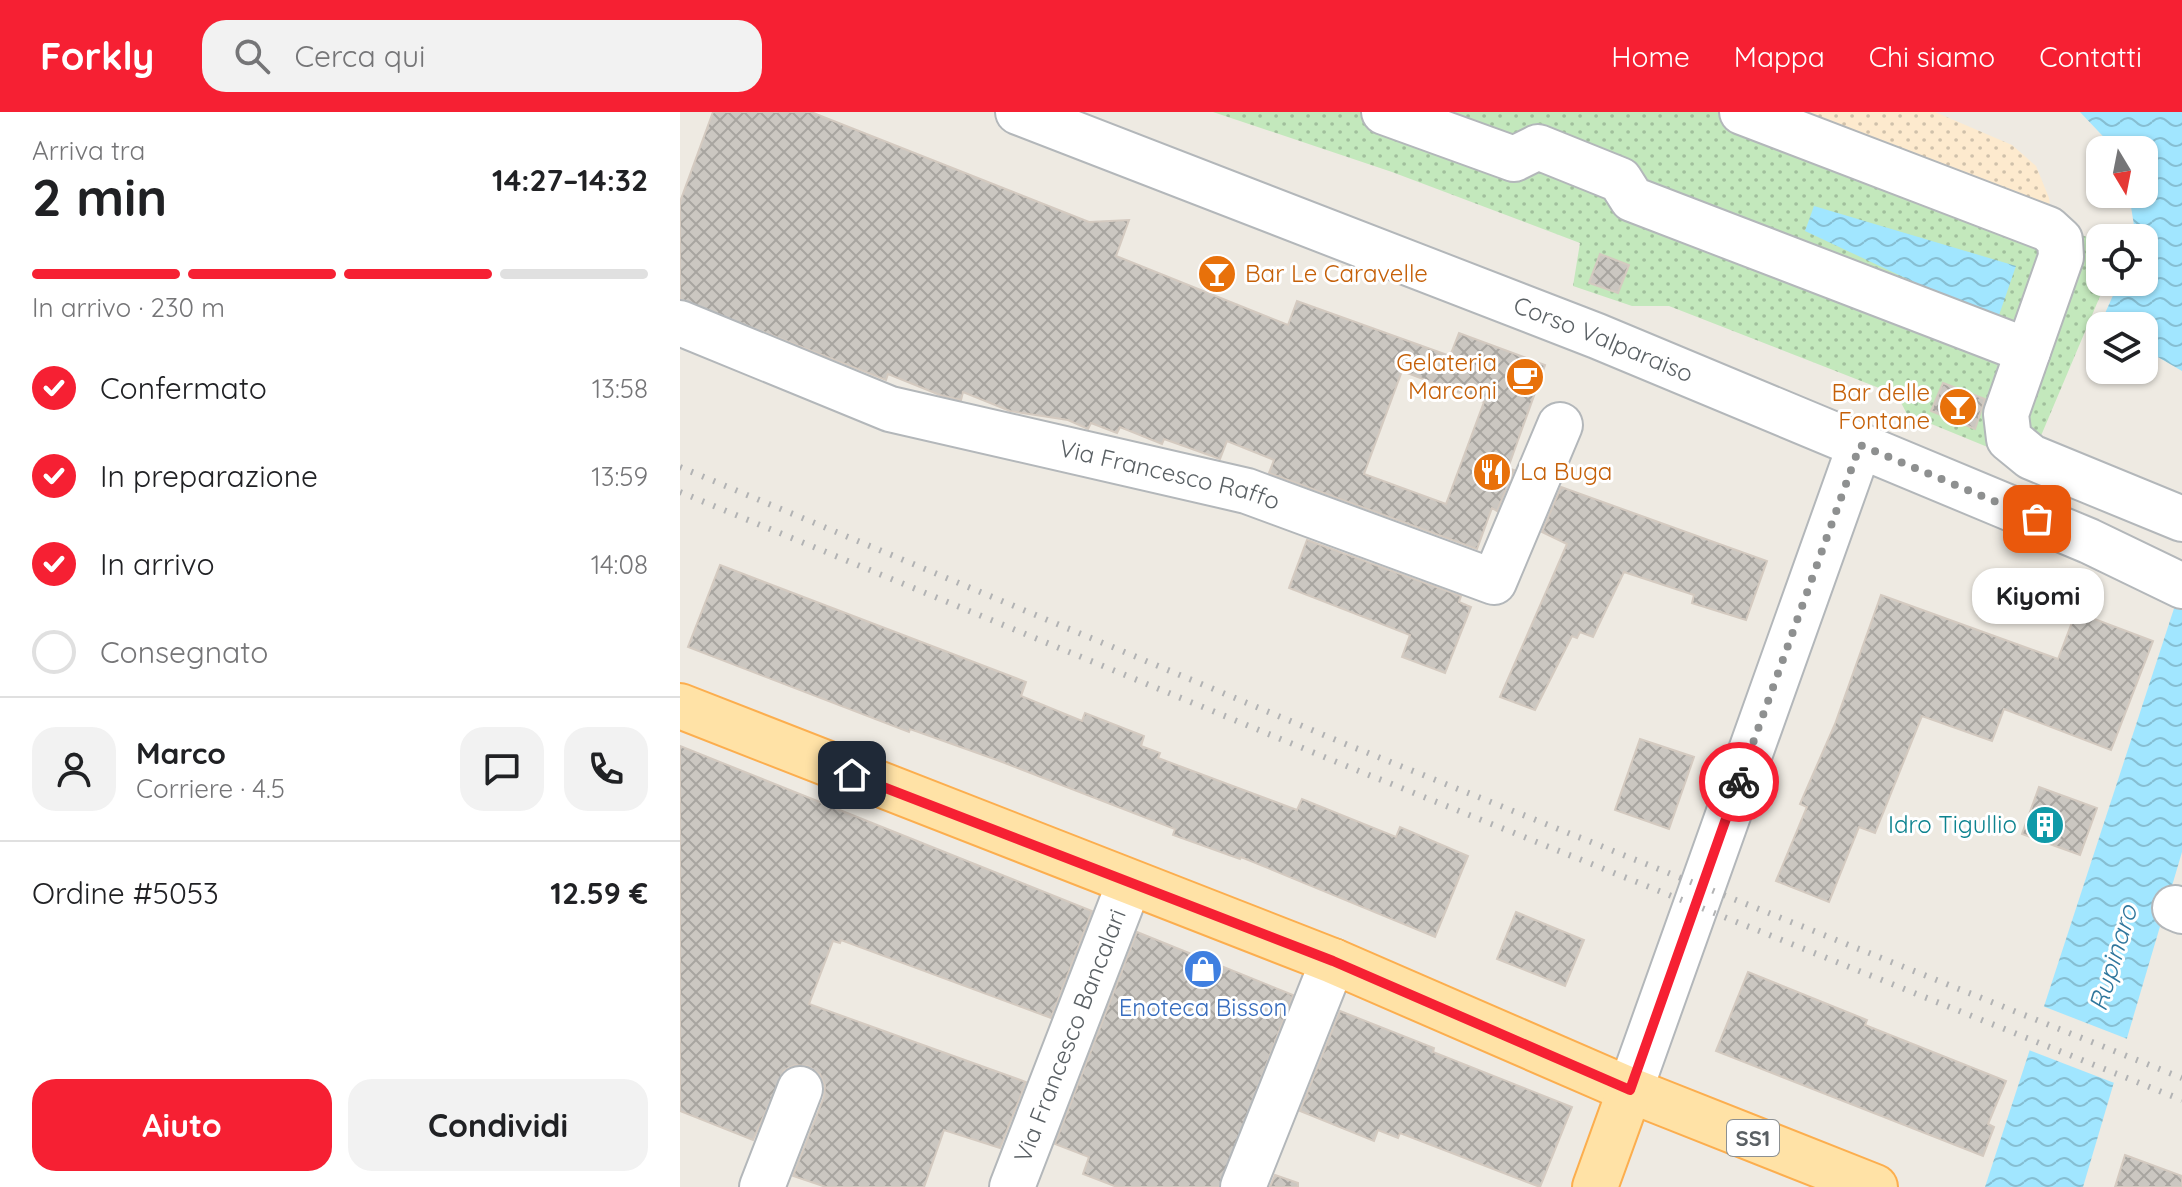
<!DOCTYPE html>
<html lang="it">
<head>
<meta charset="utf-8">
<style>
  :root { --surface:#fff; --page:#f2f2f2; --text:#202124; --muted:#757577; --line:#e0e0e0; --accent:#f62033 }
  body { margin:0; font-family:Quicksand,sans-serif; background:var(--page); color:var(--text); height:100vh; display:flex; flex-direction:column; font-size:30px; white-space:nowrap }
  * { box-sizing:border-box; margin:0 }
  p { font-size:26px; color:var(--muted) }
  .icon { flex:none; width:44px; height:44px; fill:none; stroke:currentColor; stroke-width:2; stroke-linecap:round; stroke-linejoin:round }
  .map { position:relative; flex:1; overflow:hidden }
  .side { display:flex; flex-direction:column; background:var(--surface); width:680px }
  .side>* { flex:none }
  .needle { width:52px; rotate:170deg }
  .controls { position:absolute; left:1406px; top:24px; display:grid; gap:16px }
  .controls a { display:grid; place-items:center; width:72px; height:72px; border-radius:16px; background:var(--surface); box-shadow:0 2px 6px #0004; font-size:40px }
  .pin { position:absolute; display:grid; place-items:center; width:68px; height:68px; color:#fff; margin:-34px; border-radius:16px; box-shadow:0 4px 12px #0006 }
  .courier { position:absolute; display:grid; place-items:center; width:80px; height:80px; margin:-40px; border:6px solid #f62033; border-radius:50%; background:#fff; color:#222; box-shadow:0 2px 10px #0007 }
  .bubble { position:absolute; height:56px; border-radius:24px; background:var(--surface); box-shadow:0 2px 6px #0004; font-size:26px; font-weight:700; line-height:56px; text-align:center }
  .summary em { font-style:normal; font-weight:700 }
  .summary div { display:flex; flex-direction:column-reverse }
  .summary { display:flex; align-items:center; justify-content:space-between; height:136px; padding:0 32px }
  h1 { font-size:52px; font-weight:700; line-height:60px }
  .bar { display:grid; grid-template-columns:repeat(4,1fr); gap:12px 8px; align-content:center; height:96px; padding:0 32px }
  .bar i { height:10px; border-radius:6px; background:var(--line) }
  .bar .selected { background:var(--accent) }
  .bar p { grid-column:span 4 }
  .line { display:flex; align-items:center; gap:20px; padding:0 32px; border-top:2px solid var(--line) }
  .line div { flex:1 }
  .round { display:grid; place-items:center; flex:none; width:84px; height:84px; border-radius:24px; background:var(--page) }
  ol { padding:0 32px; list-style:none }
  li { display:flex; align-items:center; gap:24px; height:88px }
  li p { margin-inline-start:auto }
  li .icon { padding:8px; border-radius:50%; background:var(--accent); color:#fff; stroke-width:4 }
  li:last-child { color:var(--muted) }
  li i { width:44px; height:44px; border:4px solid var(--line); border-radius:50% }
  .cta { display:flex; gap:16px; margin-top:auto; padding:16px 32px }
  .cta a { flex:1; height:92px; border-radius:24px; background:var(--accent); color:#fff; font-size:32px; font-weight:700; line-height:92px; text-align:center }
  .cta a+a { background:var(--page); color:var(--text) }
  header { display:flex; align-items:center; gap:48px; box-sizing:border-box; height:112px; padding:0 40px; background:var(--accent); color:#fff }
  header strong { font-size:38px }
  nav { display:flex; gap:44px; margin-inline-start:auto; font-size:28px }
  .search { width:560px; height:72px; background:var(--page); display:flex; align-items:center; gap:20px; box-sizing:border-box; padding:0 28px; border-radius:24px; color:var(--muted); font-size:30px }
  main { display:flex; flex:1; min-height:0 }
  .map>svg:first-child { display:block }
  .green { fill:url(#green-dots) }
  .sand { fill:url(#sand-dots) }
  .water { fill:url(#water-waves) }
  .pier { fill:#eeeae2 }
  .building { fill:url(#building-cross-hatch); stroke:#d4cac0; stroke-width:2; fill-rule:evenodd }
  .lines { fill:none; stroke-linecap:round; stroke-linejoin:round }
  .minor-casing { stroke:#b3b7ba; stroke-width:48 }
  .major-casing { stroke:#fcae4e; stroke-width:48 }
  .minor { stroke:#fff; stroke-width:44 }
  .major { stroke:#ffe2a6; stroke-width:44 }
  .rail { stroke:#b2b3b4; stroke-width:6; stroke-dasharray:2 10; stroke-linecap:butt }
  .done { stroke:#8e9090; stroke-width:8; stroke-dasharray:0 14.4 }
  .route { stroke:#f62033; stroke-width:10 }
  .labels { text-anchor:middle; stroke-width:6; stroke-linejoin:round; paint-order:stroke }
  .shield { fill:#fff; stroke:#8c9092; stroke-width:2 }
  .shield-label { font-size:22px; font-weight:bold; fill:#5a6064 }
  .food-label { font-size:24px; fill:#c56008; stroke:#fff; text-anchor:start }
  .street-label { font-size:24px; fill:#5a6064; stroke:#fff }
  .culture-label { font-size:24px; fill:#0d838f; stroke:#fff; text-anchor:end }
  .shop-label { font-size:24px; fill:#366cbe; stroke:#fff }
  .water-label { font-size:26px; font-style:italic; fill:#30779d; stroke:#fff }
</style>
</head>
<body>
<header>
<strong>Forkly</strong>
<div class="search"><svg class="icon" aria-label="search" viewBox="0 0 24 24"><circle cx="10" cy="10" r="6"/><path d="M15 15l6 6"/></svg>Cerca qui</div>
<nav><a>Home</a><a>Mappa</a><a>Chi siamo</a><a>Contatti</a></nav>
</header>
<main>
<section class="side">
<div class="summary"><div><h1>2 min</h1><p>Arriva tra</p></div><em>14:27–14:32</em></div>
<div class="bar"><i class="selected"></i><i class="selected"></i><i class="selected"></i><i></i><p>In arrivo · 230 m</p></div>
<ol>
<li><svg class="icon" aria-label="check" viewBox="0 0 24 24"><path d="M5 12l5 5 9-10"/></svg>Confermato<p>13:58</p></li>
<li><svg class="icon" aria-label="check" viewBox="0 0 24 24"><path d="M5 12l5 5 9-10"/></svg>In preparazione<p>13:59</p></li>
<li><svg class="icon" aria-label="check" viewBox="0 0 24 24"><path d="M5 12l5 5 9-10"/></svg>In arrivo<p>14:08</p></li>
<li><i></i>Consegnato</li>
</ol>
<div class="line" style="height:144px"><a class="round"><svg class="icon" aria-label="person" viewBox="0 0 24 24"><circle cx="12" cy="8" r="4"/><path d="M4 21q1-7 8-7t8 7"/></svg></a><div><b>Marco</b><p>Corriere · 4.5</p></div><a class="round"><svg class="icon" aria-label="chat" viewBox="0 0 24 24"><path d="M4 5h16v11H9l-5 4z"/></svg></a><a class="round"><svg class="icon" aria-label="phone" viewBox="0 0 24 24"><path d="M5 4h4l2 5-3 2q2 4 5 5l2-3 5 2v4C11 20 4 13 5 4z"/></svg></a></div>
<div class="line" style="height:104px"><div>Ordine #5053</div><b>12.59 €</b></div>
<div class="cta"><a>Aiuto</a><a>Condividi</a></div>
</section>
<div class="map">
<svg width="1502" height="1075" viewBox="0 0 1502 1075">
  <defs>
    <pattern id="green-dots" width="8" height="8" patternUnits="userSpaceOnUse" patternTransform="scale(2)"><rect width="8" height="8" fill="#c3e8bc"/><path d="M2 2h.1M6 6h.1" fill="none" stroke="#a1bf9c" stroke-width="1.8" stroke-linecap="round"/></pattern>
    <pattern id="sand-dots" width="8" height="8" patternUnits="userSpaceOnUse" patternTransform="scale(2)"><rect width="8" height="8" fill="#fdeace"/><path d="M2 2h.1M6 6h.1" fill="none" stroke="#d0c1ab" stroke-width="1.8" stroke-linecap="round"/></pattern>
    <pattern id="water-waves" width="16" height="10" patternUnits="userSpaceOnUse" patternTransform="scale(2)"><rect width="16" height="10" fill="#a1e6ff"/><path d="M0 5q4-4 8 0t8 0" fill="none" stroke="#86bed2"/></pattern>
    <pattern id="building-cross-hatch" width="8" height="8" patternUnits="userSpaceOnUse" patternTransform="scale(2)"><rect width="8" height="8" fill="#cbc7c1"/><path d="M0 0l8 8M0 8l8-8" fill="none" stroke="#a8a5a0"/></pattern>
  </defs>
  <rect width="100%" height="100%" fill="#eeeae2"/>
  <polygon class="green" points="533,0 1078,0 1420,130 1420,170 1426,170 1349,352 1227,302 1217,283 989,194 952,194 893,174 900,131 712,60"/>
  <polygon class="sand" points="1100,0 1255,0 1332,33 1356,54 1369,86 1371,103"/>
  <g class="water">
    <polygon points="1400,0 1502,0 1502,259 1464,237 1464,214 1418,217 1439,170 1464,170 1464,126 1456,126 1449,82 1464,82 1464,38 1436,38"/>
    <polygon points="1134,94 1336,154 1317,209 1125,119"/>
    <polygon points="1502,472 1502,740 1403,1075 1305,1075"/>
  </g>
  <polygon class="pier" points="1360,893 1450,928 1437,972 1346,937"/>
  <g class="building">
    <path d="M33 0H131L409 110 449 108 436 144 608 213 617 189 770 244 779 221 865 253 828 356 834 358 817 399 812 396 797 437 589 361 594 348 547 329 540 347 484 327 482 332 440 315 437 321 411 311 408 317 388 308 330 299 283 280 281 288 260 283 208 262 206 268 0 187V90ZM722 259 804 290 766 392 684 362Z"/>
    <polygon points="920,142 949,153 938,181 909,171"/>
    <polygon points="1263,271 1305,287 1295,317 1251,299"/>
    <polygon points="881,375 1087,449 1066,508 1012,491 1014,483 944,460 913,525 900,520 897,526 892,524 855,598 820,585 887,432 862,420"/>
    <polygon points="627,428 781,484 779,490 791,495 765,561 722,545 730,523 609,476"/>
    <polygon points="40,453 346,570 341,584 402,609 405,601 464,624 461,634 480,641 478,646 617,698 622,687 716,725 720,715 788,744 755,825 561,745 560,747 493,723 495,717 317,648 230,617 229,620 8,535"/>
    <polygon points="1201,483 1378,547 1396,500 1473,529 1431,638 1324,597 1312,629 1242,604 1195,721 1179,715 1149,790 1096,769 1127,695 1120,692 1155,612"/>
    <polygon points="960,627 1014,645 989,717 935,698"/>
    <polygon points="0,634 412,799 371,906 161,828 160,831 153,829 129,892 346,970 320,1036 264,1018 244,1075 146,1075 113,1064 144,985 145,974 140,962 128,954 115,953 104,958 73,1028 0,999"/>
    <polygon points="1359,675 1417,696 1400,743 1342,722"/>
    <polygon points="836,800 904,828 885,874 817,847"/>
    <polygon points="457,820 613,883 539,1075 437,1075 403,1062 409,1045 375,1032"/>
    <polygon points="1068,860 1187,908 1185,913 1326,969 1308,1012 1314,1015 1303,1044 1036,939"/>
    <polygon points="660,899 754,936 753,940 892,995 860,1075 720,1021 718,1026 698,1018 694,1029 620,999"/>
    <polygon points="1445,1043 1502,1064 1502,1075 1435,1075"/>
    <polygon points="595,1063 618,1071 618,1075 590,1075"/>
  </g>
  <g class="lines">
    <defs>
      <g id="minor">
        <path id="s1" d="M338 0 917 224 1409 429 1502 474"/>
        <polyline points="704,0 834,47 858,35 940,68 952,87 1348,239"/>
        <polyline points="1062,0 1368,117 1380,128 1381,145 1326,302 1329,327 1351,345 1502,407"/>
        <path id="s2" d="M0 211 210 297 567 379 814 470 880 313"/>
        <polyline points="1495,796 1502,799"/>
        <polyline points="950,978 1180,333"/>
        <polyline points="82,1075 120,977"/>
        <path id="s3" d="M332 1075 449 772"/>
        <polyline points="563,1075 653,849"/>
      </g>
      <g id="major">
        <polyline points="0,594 653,849 950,978 1195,1075"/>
        <polyline points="915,1075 950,978"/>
      </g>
    </defs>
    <use href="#minor" class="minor-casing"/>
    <use href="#major" class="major-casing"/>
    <use href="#minor" class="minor"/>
    <use href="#major" class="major"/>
    <g class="rail">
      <polyline points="0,355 668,633 1502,966"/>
      <polyline points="0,380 659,651 1502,988"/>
    </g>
  </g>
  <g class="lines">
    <polyline class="done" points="1059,670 1180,333 1357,407"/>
    <polyline class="route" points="172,663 653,849 950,978 1059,670"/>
  </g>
  <defs>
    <symbol id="bar-disc" viewBox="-11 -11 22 22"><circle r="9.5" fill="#e8710a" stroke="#fff"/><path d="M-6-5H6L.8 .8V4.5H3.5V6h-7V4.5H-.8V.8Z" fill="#fff"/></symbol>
    <symbol id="cafe-disc" viewBox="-11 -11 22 22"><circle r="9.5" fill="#e8710a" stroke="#fff"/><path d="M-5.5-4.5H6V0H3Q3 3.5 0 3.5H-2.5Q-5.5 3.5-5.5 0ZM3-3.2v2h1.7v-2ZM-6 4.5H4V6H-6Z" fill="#fff"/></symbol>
    <symbol id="restaurant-disc" viewBox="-11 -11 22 22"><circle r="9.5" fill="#e8710a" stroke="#fff"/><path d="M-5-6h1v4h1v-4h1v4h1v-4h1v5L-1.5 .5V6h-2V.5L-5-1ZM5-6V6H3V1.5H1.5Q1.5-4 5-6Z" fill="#fff"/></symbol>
    <symbol id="building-disc" viewBox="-11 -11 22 22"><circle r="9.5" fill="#0f9aa8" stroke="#fff"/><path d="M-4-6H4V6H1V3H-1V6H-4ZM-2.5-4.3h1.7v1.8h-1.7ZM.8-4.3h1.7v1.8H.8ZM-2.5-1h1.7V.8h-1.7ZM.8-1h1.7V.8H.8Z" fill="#fff"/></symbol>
    <symbol id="shop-disc" viewBox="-11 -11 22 22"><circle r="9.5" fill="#3f7fe0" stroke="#fff"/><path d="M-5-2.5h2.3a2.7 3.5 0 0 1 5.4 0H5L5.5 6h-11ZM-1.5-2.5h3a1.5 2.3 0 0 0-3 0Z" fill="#fff"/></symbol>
  </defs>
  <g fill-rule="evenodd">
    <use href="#bar-disc" x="515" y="140" width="44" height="44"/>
    <use href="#cafe-disc" x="823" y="243" width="44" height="44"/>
    <use href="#bar-disc" x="1256" y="273" width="44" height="44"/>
    <use href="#restaurant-disc" x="790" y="338" width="44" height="44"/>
    <use href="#building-disc" x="1343" y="691" width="44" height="44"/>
    <use href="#shop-disc" x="501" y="835" width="44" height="44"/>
  </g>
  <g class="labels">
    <rect class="shield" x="1047" y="1008" width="52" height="36" rx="6"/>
    <g class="shield-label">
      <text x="1073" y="1034">SS1</text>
    </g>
    <g class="food-label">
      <text x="565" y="170">Bar Le Caravelle</text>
      <text x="817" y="259" text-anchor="end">Gelateria<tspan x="817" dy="28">Marconi</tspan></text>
      <text x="1250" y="289" text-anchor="end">Bar delle<tspan x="1250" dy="28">Fontane</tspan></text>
      <text x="840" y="368">La Buga</text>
    </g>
    <g class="street-label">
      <text dy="8" stroke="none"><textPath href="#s1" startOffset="628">Corso Valparaiso</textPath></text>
      <text dy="8" stroke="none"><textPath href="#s2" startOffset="514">Via Francesco Raffo</textPath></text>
      <text dy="8" stroke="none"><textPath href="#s3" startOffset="162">Via Francesco Bancalari</textPath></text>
    </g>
    <g class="culture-label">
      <text x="1337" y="721">Idro Tigullio</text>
    </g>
    <g class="shop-label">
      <text x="523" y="904">Enoteca Bisson</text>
    </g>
    <g class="water-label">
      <text transform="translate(1433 846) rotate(-73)" y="9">Rupinaro</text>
    </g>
  </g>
</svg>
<div class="controls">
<a><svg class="needle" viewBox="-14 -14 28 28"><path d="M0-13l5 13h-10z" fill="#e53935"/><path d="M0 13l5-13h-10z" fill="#757577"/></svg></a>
<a><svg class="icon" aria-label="locate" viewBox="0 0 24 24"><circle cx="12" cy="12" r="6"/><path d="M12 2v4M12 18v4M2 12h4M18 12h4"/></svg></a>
<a><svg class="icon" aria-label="layers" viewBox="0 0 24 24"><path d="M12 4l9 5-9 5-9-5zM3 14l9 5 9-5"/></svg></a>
</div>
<div class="pin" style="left:1357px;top:407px;background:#ea580c"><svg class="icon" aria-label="bag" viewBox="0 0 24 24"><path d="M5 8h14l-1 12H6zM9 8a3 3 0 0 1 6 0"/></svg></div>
<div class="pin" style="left:172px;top:663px;background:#1f2937"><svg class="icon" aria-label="home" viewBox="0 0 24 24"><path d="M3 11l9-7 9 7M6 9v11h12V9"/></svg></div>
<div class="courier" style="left:1059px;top:670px"><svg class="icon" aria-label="bike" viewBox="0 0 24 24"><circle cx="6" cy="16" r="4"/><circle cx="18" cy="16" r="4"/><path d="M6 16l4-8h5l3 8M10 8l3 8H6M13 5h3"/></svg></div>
<div class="bubble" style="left:1292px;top:456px;width:132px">Kiyomi</div>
</div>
</main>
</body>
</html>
